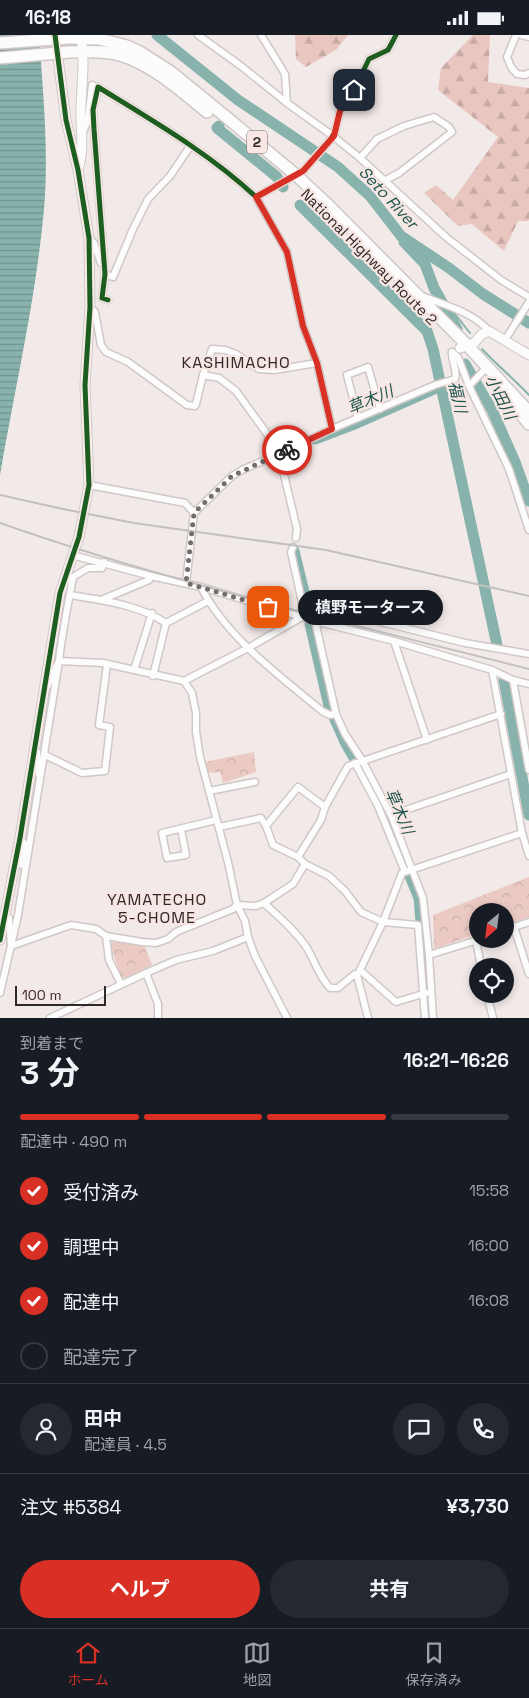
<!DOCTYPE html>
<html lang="ja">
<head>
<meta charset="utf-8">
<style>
  :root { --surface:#171b24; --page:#242831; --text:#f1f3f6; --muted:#9ea1a6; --line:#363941; --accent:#d93025 }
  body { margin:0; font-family:"Space Grotesk","Noto Sans JP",sans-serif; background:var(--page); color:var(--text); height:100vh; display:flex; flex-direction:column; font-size:19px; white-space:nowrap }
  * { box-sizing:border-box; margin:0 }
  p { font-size:16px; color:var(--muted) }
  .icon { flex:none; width:28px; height:28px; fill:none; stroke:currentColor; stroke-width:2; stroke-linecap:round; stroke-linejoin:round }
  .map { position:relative; height:983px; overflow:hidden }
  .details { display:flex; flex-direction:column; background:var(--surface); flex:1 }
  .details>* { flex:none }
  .needle { width:32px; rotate:208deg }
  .buttons { position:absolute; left:469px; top:868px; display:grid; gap:10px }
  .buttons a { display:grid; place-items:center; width:45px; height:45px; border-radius:50%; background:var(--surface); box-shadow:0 2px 8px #0003; font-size:25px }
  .scale { position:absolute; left:15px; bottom:12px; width:91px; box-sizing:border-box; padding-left:5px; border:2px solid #2f2928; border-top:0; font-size:14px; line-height:18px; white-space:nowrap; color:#2f2928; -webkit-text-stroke:4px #f7e6e3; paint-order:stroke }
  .pin { position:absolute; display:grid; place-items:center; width:42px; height:42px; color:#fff; margin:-21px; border-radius:10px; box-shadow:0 2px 8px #0006 }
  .courier { position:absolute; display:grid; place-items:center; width:50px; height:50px; margin:-25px; border:4px solid #d93025; border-radius:50%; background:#fff; color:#222; box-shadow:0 1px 6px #0007 }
  .bubble { position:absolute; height:35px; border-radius:18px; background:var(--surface); box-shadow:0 2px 8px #0003; font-size:16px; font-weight:700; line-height:35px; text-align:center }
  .summary em { font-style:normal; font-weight:700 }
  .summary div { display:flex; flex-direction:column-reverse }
  .summary { display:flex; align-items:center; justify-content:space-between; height:85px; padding:0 20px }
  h1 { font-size:32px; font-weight:700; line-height:38px }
  .bar { display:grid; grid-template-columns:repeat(4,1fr); gap:8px 5px; align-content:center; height:60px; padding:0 20px }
  .bar i { height:6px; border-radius:4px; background:var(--line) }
  .bar .current { background:var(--accent) }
  .bar p { grid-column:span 4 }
  .line { display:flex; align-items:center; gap:12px; padding:0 20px; border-top:1px solid var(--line) }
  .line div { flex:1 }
  .round { display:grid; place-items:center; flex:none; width:52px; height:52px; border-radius:26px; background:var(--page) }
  ol { padding:0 20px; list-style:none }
  li { display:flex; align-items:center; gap:15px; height:55px }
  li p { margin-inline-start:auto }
  li .icon { padding:5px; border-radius:50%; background:var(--accent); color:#fff; stroke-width:4 }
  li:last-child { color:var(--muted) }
  li i { width:28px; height:28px; border:2px solid var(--line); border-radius:50% }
  .button { display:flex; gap:10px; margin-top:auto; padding:10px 20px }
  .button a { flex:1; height:58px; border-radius:30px; background:var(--accent); color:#fff; font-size:20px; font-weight:700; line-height:58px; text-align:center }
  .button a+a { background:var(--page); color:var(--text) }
  .status { display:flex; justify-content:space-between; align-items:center; height:35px; padding:0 25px; background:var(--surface); direction:ltr }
  .status svg { height:14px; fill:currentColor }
  .tabs { display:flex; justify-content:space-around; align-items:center; height:70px; border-top:1px solid var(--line); background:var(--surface); font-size:14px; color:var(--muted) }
  .tabs a { display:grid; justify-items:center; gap:2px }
  .tabs .current { color:var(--accent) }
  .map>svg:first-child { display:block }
  .forest { fill:url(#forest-firs) }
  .park { fill:url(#park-crowns) }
  .water { fill:url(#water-rules) }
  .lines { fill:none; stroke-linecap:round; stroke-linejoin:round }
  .stream { stroke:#88b3ac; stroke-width:2 }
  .river { stroke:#88b3ac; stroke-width:11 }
  .street-casing { stroke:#cfc8c6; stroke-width:9 }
  .secondary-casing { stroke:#cfc8c6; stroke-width:11 }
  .highway-casing { stroke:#cfc8c6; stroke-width:14 }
  .street { stroke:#fdfcfc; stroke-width:6 }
  .secondary { stroke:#fdfcfc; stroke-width:9 }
  .highway { stroke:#fdfcfc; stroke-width:11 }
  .rail { stroke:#c2c0be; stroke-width:2 }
  .highway-bridge-casing { stroke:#cfc8c6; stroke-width:14; stroke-linecap:butt }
  .highway-bridge { stroke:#fdfcfc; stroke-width:11 }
  .cycleway-casing { stroke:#f7e6e3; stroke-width:8 }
  .cycleway { stroke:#1b5e20; stroke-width:5 }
  .done { stroke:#736d6b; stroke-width:5; stroke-dasharray:0 9 }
  .route { stroke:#d93025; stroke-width:6 }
  .labels { text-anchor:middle; stroke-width:4.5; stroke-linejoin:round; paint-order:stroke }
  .shield { fill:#f7e6e3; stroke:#6b6260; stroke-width:1 }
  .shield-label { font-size:14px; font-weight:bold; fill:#2f2928 }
  .street-label { font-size:15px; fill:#2f2928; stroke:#f7e6e3 }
  .water-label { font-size:16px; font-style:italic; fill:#1e564e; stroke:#f7e6e3 }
  .neighbourhood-label { font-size:16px; letter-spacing:1px; fill:#2f2928; stroke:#f7e6e3 }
</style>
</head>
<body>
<div class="status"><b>16:18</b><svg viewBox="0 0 49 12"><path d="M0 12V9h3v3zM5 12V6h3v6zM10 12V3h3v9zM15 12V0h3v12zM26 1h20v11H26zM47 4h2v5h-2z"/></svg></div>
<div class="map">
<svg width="529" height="983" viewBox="0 0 529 983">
  <defs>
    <pattern id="forest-firs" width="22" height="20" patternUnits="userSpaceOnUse" patternTransform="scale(1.25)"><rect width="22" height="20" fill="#e9c6c0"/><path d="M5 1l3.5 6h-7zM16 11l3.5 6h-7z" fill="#c8aaa5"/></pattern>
    <pattern id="park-crowns" width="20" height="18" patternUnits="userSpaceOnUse" patternTransform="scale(1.25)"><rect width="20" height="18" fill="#eccac4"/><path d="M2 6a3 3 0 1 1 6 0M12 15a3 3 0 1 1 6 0" fill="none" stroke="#cbaea8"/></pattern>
    <pattern id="water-rules" width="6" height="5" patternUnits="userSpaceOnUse" patternTransform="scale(1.25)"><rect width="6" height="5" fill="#88b3ac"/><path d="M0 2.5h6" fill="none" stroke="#70928c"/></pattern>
  </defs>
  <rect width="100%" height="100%" fill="#f2eae8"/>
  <g class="forest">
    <polygon points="295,0 348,0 336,15 306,32 296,24"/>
    <polygon points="473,0 490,0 488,47 529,53 529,185 528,186 518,186 504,216 472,189 458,191 424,158 436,150 453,165 498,102 438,55 441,33"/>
  </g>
  <g class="park">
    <polygon points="254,717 256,737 223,748 220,737 208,738 204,727"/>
    <polygon points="529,842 529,882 505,890 505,876 478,876 477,899 434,914 433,880"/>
    <polygon points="114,907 144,910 152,930 126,943 121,942 110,909"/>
  </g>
  <path class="water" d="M0 0H39C43 58 49 116 44 174 36 264 15 352 0 440Z"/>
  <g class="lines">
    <g class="stream">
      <polyline points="436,257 444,267"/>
      <polyline points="451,274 470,298"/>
      <path d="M482 314C497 330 514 344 529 360"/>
    </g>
    <g class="river">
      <polyline points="157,0 238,65 338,132 370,161 401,201 449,233 483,259 529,288"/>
      <polyline points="219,91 217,93 277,142 283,152"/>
      <polyline points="300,170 427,296 433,314 497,610"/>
      <polyline points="404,207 425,229 434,253 457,294"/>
      <polyline points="465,329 492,375 515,427 529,466"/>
      <polyline points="315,404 357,388 434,354"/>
      <polyline points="294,516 306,565"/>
      <polyline points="310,589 329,671 346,709 376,760 419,863 429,983"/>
      <polyline points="504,645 529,780"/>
    </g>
    <defs>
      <g id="street">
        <polyline points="198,0 241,31 287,68 333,101 360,123 446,202 501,245 529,262"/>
        <polyline points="261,0 285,39 287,68"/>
        <polyline points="516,0 507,22 511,32 517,39 525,40 529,38"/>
        <polyline points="521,0 529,2"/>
        <polyline points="83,97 88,85 92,50 98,52"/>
        <polyline points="360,123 377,104 404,91 434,82 449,92 452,97 399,138 384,146"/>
        <polyline points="256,162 287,217 303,291 317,328 332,394"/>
        <polyline points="89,203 94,208 101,228"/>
        <polyline points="105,239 113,242 133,194 148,164 170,141 191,110"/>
        <path d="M422 261C444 270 473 277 489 296"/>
        <path d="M108 265 102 263 105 239 94 94 93 75 98 52C153 86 209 118 256 162L303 136 331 104 335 97 340 76 354 55 369 24 388 15 396 0"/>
        <polyline points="90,272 95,277 101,310 106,317 128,327 187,370 195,371 196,369 203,340 219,343 236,356 281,418"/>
        <polyline points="505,305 529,267"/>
        <polyline points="452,317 458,322 469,351"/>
        <polyline points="488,331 469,351 509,434 529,495"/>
        <polyline points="203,340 212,314 225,315 236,319 259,334 274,335 317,328"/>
        <polyline points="358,383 347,340 368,332 380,374"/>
        <polyline points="89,450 185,468 194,478 186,548"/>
        <polyline points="194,478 232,441 242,435 279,419"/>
        <path d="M296 503 297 494 279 419 332 394 435 350 455 344C458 335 451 326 452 317"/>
        <polyline points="293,512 291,517 302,567"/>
        <polyline points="72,520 151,541 201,552 315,586 394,606 492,635 513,645 529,649"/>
        <path d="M201 552C226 602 280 641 322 676L330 680 336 679"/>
        <path d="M70 560C102 565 139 570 166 588"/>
        <polyline points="101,565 149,545 151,541"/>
        <polyline points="315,586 336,679 345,699 362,725 391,780 423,863 429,920 433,983"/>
        <polyline points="394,606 427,705"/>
        <polyline points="134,635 152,578"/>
        <polyline points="492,635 522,798 529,821"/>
        <polyline points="153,641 166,588 208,566"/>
        <polyline points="513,645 529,735"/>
        <polyline points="184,646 248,613 302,582 302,567 465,608 529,619"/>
        <polyline points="47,652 59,626 103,628 184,646 192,658 196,678 196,697 200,722 228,827 237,870 245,886 248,902 213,916 176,925 146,938"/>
        <polyline points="37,717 39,740"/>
        <polyline points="45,720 82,738 105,736 110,692 99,690 107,630"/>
        <polyline points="355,728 378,771 405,837"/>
        <polyline points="209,756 255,747"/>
        <polyline points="391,780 511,739"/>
        <polyline points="266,791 298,752 325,772"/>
        <polyline points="219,792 261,783 266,791 273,810 298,822 305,829 329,841 345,856 361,877 383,887 418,890 425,983"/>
        <polyline points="181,794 186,820 167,823 162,798 216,785"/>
        <polyline points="20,803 24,808 22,830"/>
        <polyline points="298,822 321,785 325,772 348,731 501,679"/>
        <path d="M264 868C279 882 296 896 307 913 315 927 319 941 330 953H338L355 939 357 940 360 935 383 887 402 838 522 798"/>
        <polyline points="5,881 9,883 11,911 71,890 96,894 106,901 142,907 156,908 168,904 176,897 233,874 237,870 256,871 264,868 293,849 305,829"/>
        <polyline points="514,892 529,939"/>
        <polyline points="505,895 529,887"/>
        <polyline points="106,901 109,925 121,949"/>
        <polyline points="248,902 255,921 287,983"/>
        <polyline points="476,906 481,931"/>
        <polyline points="429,920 481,904"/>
        <polyline points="360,935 396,967 426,958"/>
        <polyline points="357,940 368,983"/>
        <path d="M0 958 18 880 59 626C62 598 68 570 73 542L88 533H102L104 527"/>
        <polyline points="487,959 493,983"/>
        <polyline points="50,983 146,938 158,969 158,983"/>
      </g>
      <g id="secondary">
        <path d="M78 134C85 114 80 92 81 71 82 47 85 24 81 0"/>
        <polyline points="460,313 474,308 482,299 489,296 529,320"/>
        <polyline points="0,905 20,803 60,558 79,502 89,450 85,350 90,272 89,203 78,135 66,85 55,0"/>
      </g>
      <g id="highway">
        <polyline points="68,3 99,4 127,11 140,17 171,37 231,86 296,140 327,169 467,310 529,377"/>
        <path d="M70 17C86 17 104 15 120 20 153 30 181 56 207 77"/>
        <polyline points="516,373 529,389"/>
      </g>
    </defs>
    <use href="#street" class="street-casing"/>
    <use href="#secondary" class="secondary-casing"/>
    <use href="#highway" class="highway-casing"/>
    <use href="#street" class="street"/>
    <use href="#secondary" class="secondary"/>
    <use href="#highway" class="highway"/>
    <g class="rail">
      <polyline points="0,460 63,474 134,488 326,515 529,561"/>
      <path d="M0 488C173 549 352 589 529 634"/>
    </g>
    <defs>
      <g id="highway-bridge">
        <polyline points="0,8 68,3"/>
        <polyline points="0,23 70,17"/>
      </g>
    </defs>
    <use href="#highway-bridge" class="highway-bridge-casing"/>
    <use href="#highway-bridge" class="highway-bridge"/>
    <defs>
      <g id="cycleway">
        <path d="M108 265 102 263 105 239 94 94 93 75 98 52C153 86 209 118 256 162L303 136 331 104 335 97 340 76 354 55 369 24 388 15 396 0"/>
        <polyline points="0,905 20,803 60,558 79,502 89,450 85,350 90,272 89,203 78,135 66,85 55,0"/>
      </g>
    </defs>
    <use href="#cycleway" class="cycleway-casing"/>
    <use href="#cycleway" class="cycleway"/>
  </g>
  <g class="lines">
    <polyline class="done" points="268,572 186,548 194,478 232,441 287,415"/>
    <polyline class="route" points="287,415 332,394 317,328 303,291 287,217 256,162 303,136 334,101 340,76 354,55"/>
  </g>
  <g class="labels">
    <rect class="shield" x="247" y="95.5" width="20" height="23" rx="4"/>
    <g class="shield-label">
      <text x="257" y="112">2</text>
    </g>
    <g class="street-label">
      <text transform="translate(369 222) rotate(45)" y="5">National Highway Route 2</text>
    </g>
    <g class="water-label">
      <text transform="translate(389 162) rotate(47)" y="6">Seto River</text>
      <text transform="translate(458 362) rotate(77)" y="6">福川</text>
      <text transform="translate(501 362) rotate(63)" y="6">小田川</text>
      <text transform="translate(370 364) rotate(-23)" y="6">草木川</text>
      <text transform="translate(400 776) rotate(67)" y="6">草木川</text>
    </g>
    <g class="neighbourhood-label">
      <text x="236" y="333">KASHIMACHO</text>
      <text x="157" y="870">YAMATECHO<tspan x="157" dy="18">5-CHOME</tspan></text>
    </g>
  </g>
</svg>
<div class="buttons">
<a><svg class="needle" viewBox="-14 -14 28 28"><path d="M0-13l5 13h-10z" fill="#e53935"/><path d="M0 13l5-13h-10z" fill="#9ea1a6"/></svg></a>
<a><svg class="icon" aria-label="locate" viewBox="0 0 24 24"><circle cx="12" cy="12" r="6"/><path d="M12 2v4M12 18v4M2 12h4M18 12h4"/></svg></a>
</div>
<div class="scale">100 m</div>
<div class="pin" style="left:268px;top:572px;background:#ea580c"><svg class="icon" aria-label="bag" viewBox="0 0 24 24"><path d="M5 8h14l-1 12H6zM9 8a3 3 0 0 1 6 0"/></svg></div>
<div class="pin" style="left:354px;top:55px;background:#1f2937"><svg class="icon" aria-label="home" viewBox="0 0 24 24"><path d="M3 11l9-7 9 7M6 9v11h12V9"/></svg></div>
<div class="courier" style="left:287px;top:415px"><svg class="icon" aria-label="bike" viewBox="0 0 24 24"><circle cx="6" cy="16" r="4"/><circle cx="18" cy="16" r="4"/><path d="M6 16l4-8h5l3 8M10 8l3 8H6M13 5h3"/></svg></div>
<div class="bubble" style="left:298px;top:555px;width:145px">槙野モータース</div>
</div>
<section class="details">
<div class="summary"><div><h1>3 分</h1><p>到着まで</p></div><em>16:21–16:26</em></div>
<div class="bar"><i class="current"></i><i class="current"></i><i class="current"></i><i></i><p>配達中 · 490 m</p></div>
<ol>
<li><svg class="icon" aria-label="check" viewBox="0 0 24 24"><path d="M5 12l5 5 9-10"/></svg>受付済み<p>15:58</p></li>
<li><svg class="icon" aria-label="check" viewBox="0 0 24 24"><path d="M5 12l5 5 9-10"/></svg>調理中<p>16:00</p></li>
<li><svg class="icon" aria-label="check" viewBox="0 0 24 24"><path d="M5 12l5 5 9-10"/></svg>配達中<p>16:08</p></li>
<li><i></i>配達完了</li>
</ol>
<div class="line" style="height:90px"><a class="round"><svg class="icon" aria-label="person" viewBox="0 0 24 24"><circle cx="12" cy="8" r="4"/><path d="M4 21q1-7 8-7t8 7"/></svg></a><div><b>田中</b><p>配達員 · 4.5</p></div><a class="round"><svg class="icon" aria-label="chat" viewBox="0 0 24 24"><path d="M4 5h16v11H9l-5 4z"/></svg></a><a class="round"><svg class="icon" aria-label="phone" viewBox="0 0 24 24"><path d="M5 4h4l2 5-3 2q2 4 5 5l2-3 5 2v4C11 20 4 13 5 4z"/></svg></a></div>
<div class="line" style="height:65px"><div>注文 #5384</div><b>¥3,730</b></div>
<div class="button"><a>ヘルプ</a><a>共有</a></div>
</section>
<nav class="tabs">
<a class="current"><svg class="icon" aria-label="home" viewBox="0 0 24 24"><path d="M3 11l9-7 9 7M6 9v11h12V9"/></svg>ホーム</a>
<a><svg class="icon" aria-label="map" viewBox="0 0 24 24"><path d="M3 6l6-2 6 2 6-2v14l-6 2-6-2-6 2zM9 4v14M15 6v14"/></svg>地図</a>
<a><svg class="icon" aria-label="saved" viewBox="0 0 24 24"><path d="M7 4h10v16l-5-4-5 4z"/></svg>保存済み</a>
</nav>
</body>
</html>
